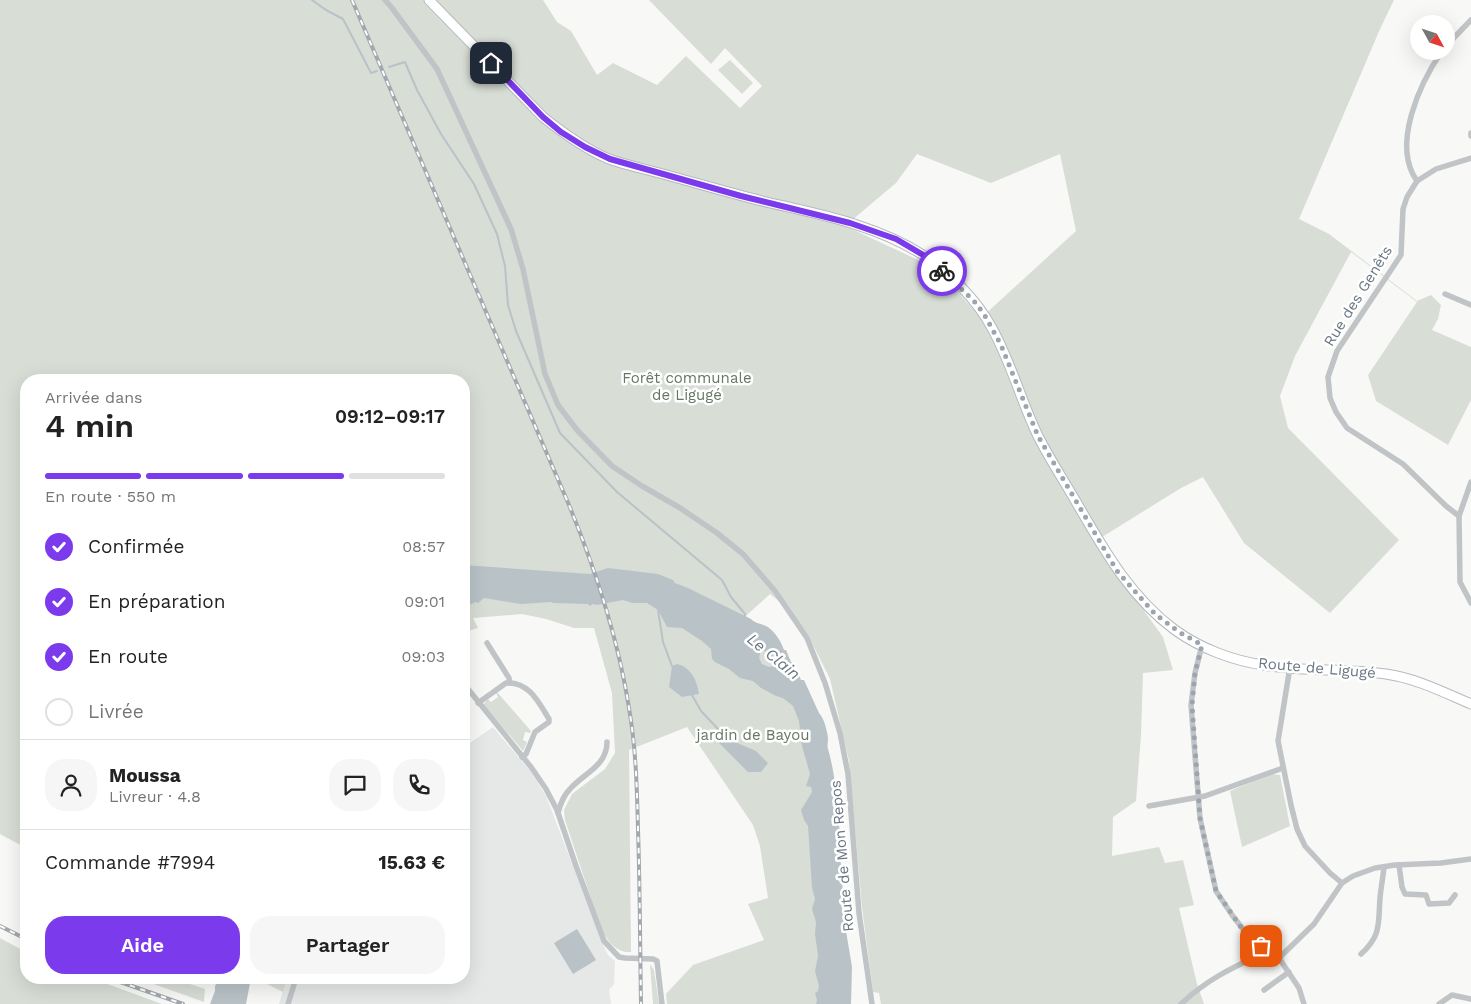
<!DOCTYPE html>
<html lang="fr">
<head>
<meta charset="utf-8">
<style>
  :root { --surface:#fff; --page:#f6f6f6; --text:#222; --muted:#767676; --line:#e0e0e0; --accent:#7c3aed }
  body { margin:0; font-family:"Work Sans",sans-serif; background:var(--page); color:var(--text); height:100vh; display:flex; flex-direction:column; font-size:19px; white-space:nowrap }
  * { box-sizing:border-box; margin:0 }
  p { font-size:16px; color:var(--muted) }
  .icon { flex:none; width:28px; height:28px; fill:none; stroke:currentColor; stroke-width:2; stroke-linecap:round; stroke-linejoin:round }
  .map { position:relative; flex:1; overflow:hidden }
  .details { position:absolute; left:20px; top:374px; width:450px; height:610px; display:flex; flex-direction:column; background:var(--surface); border-radius:20px; box-shadow:0 5px 20px #0002 }
  .details>* { flex:none }
  .needle { width:32px; rotate:130deg }
  .buttons { position:absolute; left:1410px; top:15px; display:grid; gap:10px }
  .buttons a { display:grid; place-items:center; width:45px; height:45px; border-radius:50%; background:var(--surface); box-shadow:0 5px 20px #0002; font-size:25px }
  .pin { position:absolute; display:grid; place-items:center; width:42px; height:42px; color:#fff; margin:-21px; border-radius:10px; box-shadow:0 2px 8px #0006 }
  .courier { position:absolute; display:grid; place-items:center; width:50px; height:50px; margin:-25px; border:4px solid #7c3aed; border-radius:50%; background:#fff; color:#222; box-shadow:0 1px 6px #0007 }
  .summary em { font-style:normal; font-weight:600 }
  .summary div { display:flex; flex-direction:column-reverse }
  .summary { display:flex; align-items:center; justify-content:space-between; height:85px; padding:0 25px }
  h1 { font-size:32px; font-weight:600; line-height:38px }
  .bar { display:grid; grid-template-columns:repeat(4,1fr); gap:8px 5px; align-content:center; height:60px; padding:0 25px }
  .bar i { height:6px; border-radius:4px; background:var(--line) }
  .bar .active { background:var(--accent) }
  .bar p { grid-column:span 4 }
  .line { display:flex; align-items:center; gap:12px; padding:0 25px; border-top:1px solid var(--line) }
  .line div { flex:1 }
  .round { display:grid; place-items:center; flex:none; width:52px; height:52px; border-radius:20px; background:var(--page) }
  ol { padding:0 25px; list-style:none }
  li { display:flex; align-items:center; gap:15px; height:55px }
  li p { margin-inline-start:auto }
  li .icon { padding:5px; border-radius:50%; background:var(--accent); color:#fff; stroke-width:4 }
  li:last-child { color:var(--muted) }
  li i { width:28px; height:28px; border:2px solid var(--line); border-radius:50% }
  .cta { display:flex; gap:10px; margin-top:auto; padding:10px 25px }
  .cta a { flex:1; height:58px; border-radius:20px; background:var(--accent); color:#fff; font-size:20px; font-weight:600; line-height:58px; text-align:center }
  .cta a+a { background:var(--page); color:var(--text) }
  .map>svg:first-child { display:block }
  .built { fill:#e6e7e7 }
  .green { fill:#d8ddd6; fill-rule:evenodd }
  .water { fill:#b9c3c7; fill-rule:evenodd }
  .lines { fill:none; stroke-linecap:round; stroke-linejoin:round }
  .stream { stroke:#b9c3c7; stroke-width:2 }
  .secondary-casing { stroke:#b5b9be; stroke-width:11 }
  .street { stroke:#c0c4c7; stroke-width:5.5 }
  .secondary { stroke:#fff; stroke-width:9 }
  .rail-casing { stroke:#a2a8ad; stroke-width:4 }
  .rail { stroke:#fff; stroke-width:2; stroke-dasharray:5.5; stroke-linecap:butt }
  .done { stroke:#9ca5ad; stroke-width:5; stroke-dasharray:0 9 }
  .route { stroke:#7c3aed; stroke-width:6 }
  .labels { text-anchor:middle; stroke-width:5; stroke-linejoin:round; paint-order:stroke }
  .street-label { font-size:15px; fill:#6a7885; stroke:#fff }
  .park-label { font-size:15px; fill:#677764; stroke:#fff }
  .water-label { font-size:16px; font-style:italic; fill:#667880; stroke:#fff }
</style>
</head>
<body>
<div class="map">
<svg width="1471" height="1004" viewBox="0 0 1471 1004">
  <rect width="100%" height="100%" fill="#f8f8f6"/>
  <polygon class="built" points="493,727 531,772 546,796 602,942 608,955 615,961 614,984 609,990 611,1004 279,1004 287,978 464,978 464,743 467,745"/>
  <g class="green">
    <path d="M0 0H543L557 22 571 31 597 75 613 63 657 85 686 56 740 108 762 86 725 48 711 64 649 0H1394L1380 29 1299 219 1329 234 1417 301 1431 295 1441 305 1438 319 1432 330 1471 347V400L1448 445 1376 401 1368 375 1417 302 1351 252 1295 356 1280 396 1288 428 1399 540 1330 613 1244 543 1203 477 1181 488 1094 542 1163 637 1173 670 1143 673 1141 735 1136 801 1113 817 1112 856 1159 847 1165 863 1183 860 1194 905 1179 908 1197 984 1204 1004H881L879 993 873 992 862 907 849 761 830 679 807 633 790 610 770 594 739 622 778 656 811 739 828 1004H667L666 994 693 965 764 940 748 904 768 898 760 846 753 825 687 727 629 750 631 952C617 953 610 943 602 932L565 820 564 810 572 794 605 769 615 753 612 693 594 628H574L546 619 522 614 473 618 478 628 464 632V380H26V848L0 834ZM917 154 991 183 1060 154 1076 231 981 318 954 288 927 264 845 226 896 183Z"/>
    <polygon points="730,60 753,83 742,94 718,70"/>
    <polygon points="497,692 531,731 530,733 525,732 523,740 527,742 523,751 484,705 485,702 488,699 491,702 498,697 496,693"/>
    <polygon points="1271,774 1280,775 1290,826 1242,847 1230,791"/>
    <polygon points="0,938 26,952 26,978 91,978 162,1004 0,1004"/>
    <polygon points="650,964 654,970 659,1004 653,1004"/>
    <polygon points="137,978 172,978 205,989 204,1002"/>
    <polygon points="255,978 287,978 283,992"/>
  </g>
  <g class="water">
    <path d="M464 565 590 574 608 568 658 574 673 580 675 583 688 588 751 619C756 624 760 623 766 626 774 630 781 641 784 650H786L791 662 795 665 793 669 799 675 801 680H804L819 713C824 718 827 730 828 738 828 742 827 746 828 749 831 759 839 793 833 802L837 810 840 833 839 837 845 925 852 967 851 1004H816L817 1000 815 993 818 991 819 986 815 971 818 956 815 934 816 922 812 909 815 899 812 888 808 826 804 820 801 810 812 792 811 787 806 786 810 774 802 746 799 721 793 706 783 698 776 696 761 688 753 681 740 678 729 669 715 662 712 659 711 649 702 641 682 628 667 627 658 610 647 603H632L623 600 597 605 593 604 590 606 588 604 553 603 551 602 521 604 484 598 478 603 476 602 464 607ZM761 650C769 652 776 657 775 666L769 667 762 664 759 658Z"/>
    <path d="M677 664C691 667 697 681 699 694L682 697 669 687 672 666Z"/>
    <polygon points="725,728 735,742 756,751 768,763 761,772 748,772 712,736"/>
    <polygon points="577,929 596,960 573,974 554,943"/>
    <polygon points="220,978 251,978 246,1004 210,1004 215,991 215,986"/>
  </g>
  <g class="lines">
    <g class="stream">
      <polyline points="312,0 326,10 343,19 371,73 377,71"/>
      <polyline points="389,67 405,62 417,90 441,134 474,184 497,234 505,266 508,305 516,331 560,433 617,492 722,580 731,597 745,614 745,619"/>
      <polyline points="658,610 663,642 672,666"/>
      <polyline points="746,631 746,641"/>
      <polyline points="692,695 701,711 720,731"/>
    </g>
    <defs>
      <path id="secondary" d="M429 0 543 117C563 133 585 149 609 159 620 163 632 166 644 169 683 179 722 191 762 201 817 214 875 224 923 255 950 273 977 300 992 328 1011 362 1021 401 1038 436 1049 458 1063 479 1075 500 1103 548 1129 596 1175 630 1200 648 1233 661 1264 665 1304 672 1345 668 1386 674 1415 678 1443 692 1471 704"/>
    </defs>
    <use href="#secondary" class="secondary-casing"/>
    <g class="street">
      <polyline points="385,0 392,8 437,69 511,229 523,269 545,374 558,405 577,430 612,466 642,486 680,508 717,533 743,554 775,591 807,638 825,683 840,733 848,774 859,913 872,1004"/>
      <polyline points="1446,46 1471,20"/>
      <polyline points="1471,133 1471,136"/>
      <polyline points="1471,158 1436,169 1417,181 1407,197 1403,209 1401,255 1337,351 1328,377 1330,398 1336,412 1347,428 1403,464 1446,506 1459,516 1460,582 1471,603"/>
      <path d="M1417 181C1391 145 1420 83 1442 51"/>
      <polyline points="1445,294 1471,305"/>
      <polyline points="1459,516 1471,482"/>
      <polyline points="487,643 509,678 510,683"/>
      <polyline points="1202,645 1195,673 1191,705 1200,818 1216,891 1232,915 1250,938 1276,956 1280,957"/>
      <polyline points="1290,667 1278,741 1291,805 1297,829 1305,846 1330,873 1342,883"/>
      <polyline points="464,684 531,767 546,789 557,810 576,866 604,941 619,957 625,958 653,959 657,961 662,1004"/>
      <path d="M478 703 506 683C529 681 539 703 549 719V722L535 732 526 754 522 757"/>
      <polyline points="1149,806 1205,796 1283,768"/>
      <path d="M558 813C560 805 564 795 570 789 584 773 607 766 607 742"/>
      <polyline points="1399,865 1402,887 1405,894 1426,895 1429,904 1449,903 1455,895"/>
      <path d="M1361 954C1382 935 1378 923 1380 898 1381 887 1383 877 1384 867"/>
      <polyline points="1280,957 1314,924 1342,883 1353,876 1375,868 1395,865 1441,863 1471,859"/>
      <polyline points="1280,957 1281,961 1299,988 1304,1004"/>
      <polyline points="1264,990 1289,972"/>
      <polyline points="288,1004 296,978"/>
      <path d="M1181 1004C1205 981 1231 968 1260 955L1265 949"/>
      <polyline points="1439,1004 1452,995 1471,999"/>
    </g>
    <use href="#secondary" class="secondary"/>
    <defs>
      <g id="rail">
        <path d="M352 0 569 505C596 571 618 638 629 708 636 748 637 789 638 829 640 888 640 946 641 1004"/>
        <polyline points="0,926 26,939"/>
        <polyline points="109,978 183,1004"/>
      </g>
    </defs>
    <use href="#rail" class="rail-casing"/>
    <use href="#rail" class="rail"/>
  </g>
  <g class="lines">
    <polyline class="done" points="942,271 974,301 984,314 1001,345 1038,436 1117,571 1155,614 1179,632 1202,645 1195,673 1192,705 1200,818 1216,891 1243,930 1261,946"/>
    <polyline class="route" points="491,63 543,117 561,132 585,147 610,159 741,196 850,223 896,239 925,256 942,271"/>
  </g>
  <g class="labels">
    <g class="street-label">
      <text transform="translate(1358 296) rotate(-58)" y="5">Rue des Genêts</text>
      <text transform="translate(1317 668) rotate(5)" y="5">Route de Ligugé</text>
      <text transform="translate(842 856) rotate(-95)" y="5">Route de Mon Repos</text>
    </g>
    <g class="park-label">
      <text x="687" y="383">Forêt communale<tspan x="687" dy="17">de Ligugé</tspan></text>
      <text x="753" y="740">jardin de Bayou</text>
    </g>
    <g class="water-label">
      <text transform="translate(774 656) rotate(39)" y="6">Le Clain</text>
    </g>
  </g>
</svg>
<div class="buttons">
<a><svg class="needle" viewBox="-14 -14 28 28"><path d="M0-13l5 13h-10z" fill="#e53935"/><path d="M0 13l5-13h-10z" fill="#767676"/></svg></a>
</div>
<div class="pin" style="left:1261px;top:946px;background:#ea580c"><svg class="icon" aria-label="bag" viewBox="0 0 24 24"><path d="M5 8h14l-1 12H6zM9 8a3 3 0 0 1 6 0"/></svg></div>
<div class="pin" style="left:491px;top:63px;background:#1f2937"><svg class="icon" aria-label="home" viewBox="0 0 24 24"><path d="M3 11l9-7 9 7M6 9v11h12V9"/></svg></div>
<div class="courier" style="left:942px;top:271px"><svg class="icon" aria-label="bike" viewBox="0 0 24 24"><circle cx="6" cy="16" r="4"/><circle cx="18" cy="16" r="4"/><path d="M6 16l4-8h5l3 8M10 8l3 8H6M13 5h3"/></svg></div>
<section class="details">
<div class="summary"><div><h1>4 min</h1><p>Arrivée dans</p></div><em>09:12–09:17</em></div>
<div class="bar"><i class="active"></i><i class="active"></i><i class="active"></i><i></i><p>En route · 550 m</p></div>
<ol>
<li><svg class="icon" aria-label="check" viewBox="0 0 24 24"><path d="M5 12l5 5 9-10"/></svg>Confirmée<p>08:57</p></li>
<li><svg class="icon" aria-label="check" viewBox="0 0 24 24"><path d="M5 12l5 5 9-10"/></svg>En préparation<p>09:01</p></li>
<li><svg class="icon" aria-label="check" viewBox="0 0 24 24"><path d="M5 12l5 5 9-10"/></svg>En route<p>09:03</p></li>
<li><i></i>Livrée</li>
</ol>
<div class="line" style="height:90px"><a class="round"><svg class="icon" aria-label="person" viewBox="0 0 24 24"><circle cx="12" cy="8" r="4"/><path d="M4 21q1-7 8-7t8 7"/></svg></a><div><b>Moussa</b><p>Livreur · 4.8</p></div><a class="round"><svg class="icon" aria-label="chat" viewBox="0 0 24 24"><path d="M4 5h16v11H9l-5 4z"/></svg></a><a class="round"><svg class="icon" aria-label="phone" viewBox="0 0 24 24"><path d="M5 4h4l2 5-3 2q2 4 5 5l2-3 5 2v4C11 20 4 13 5 4z"/></svg></a></div>
<div class="line" style="height:65px"><div>Commande #7994</div><b>15.63 €</b></div>
<div class="cta"><a>Aide</a><a>Partager</a></div>
</section>
</div>
</body>
</html>
